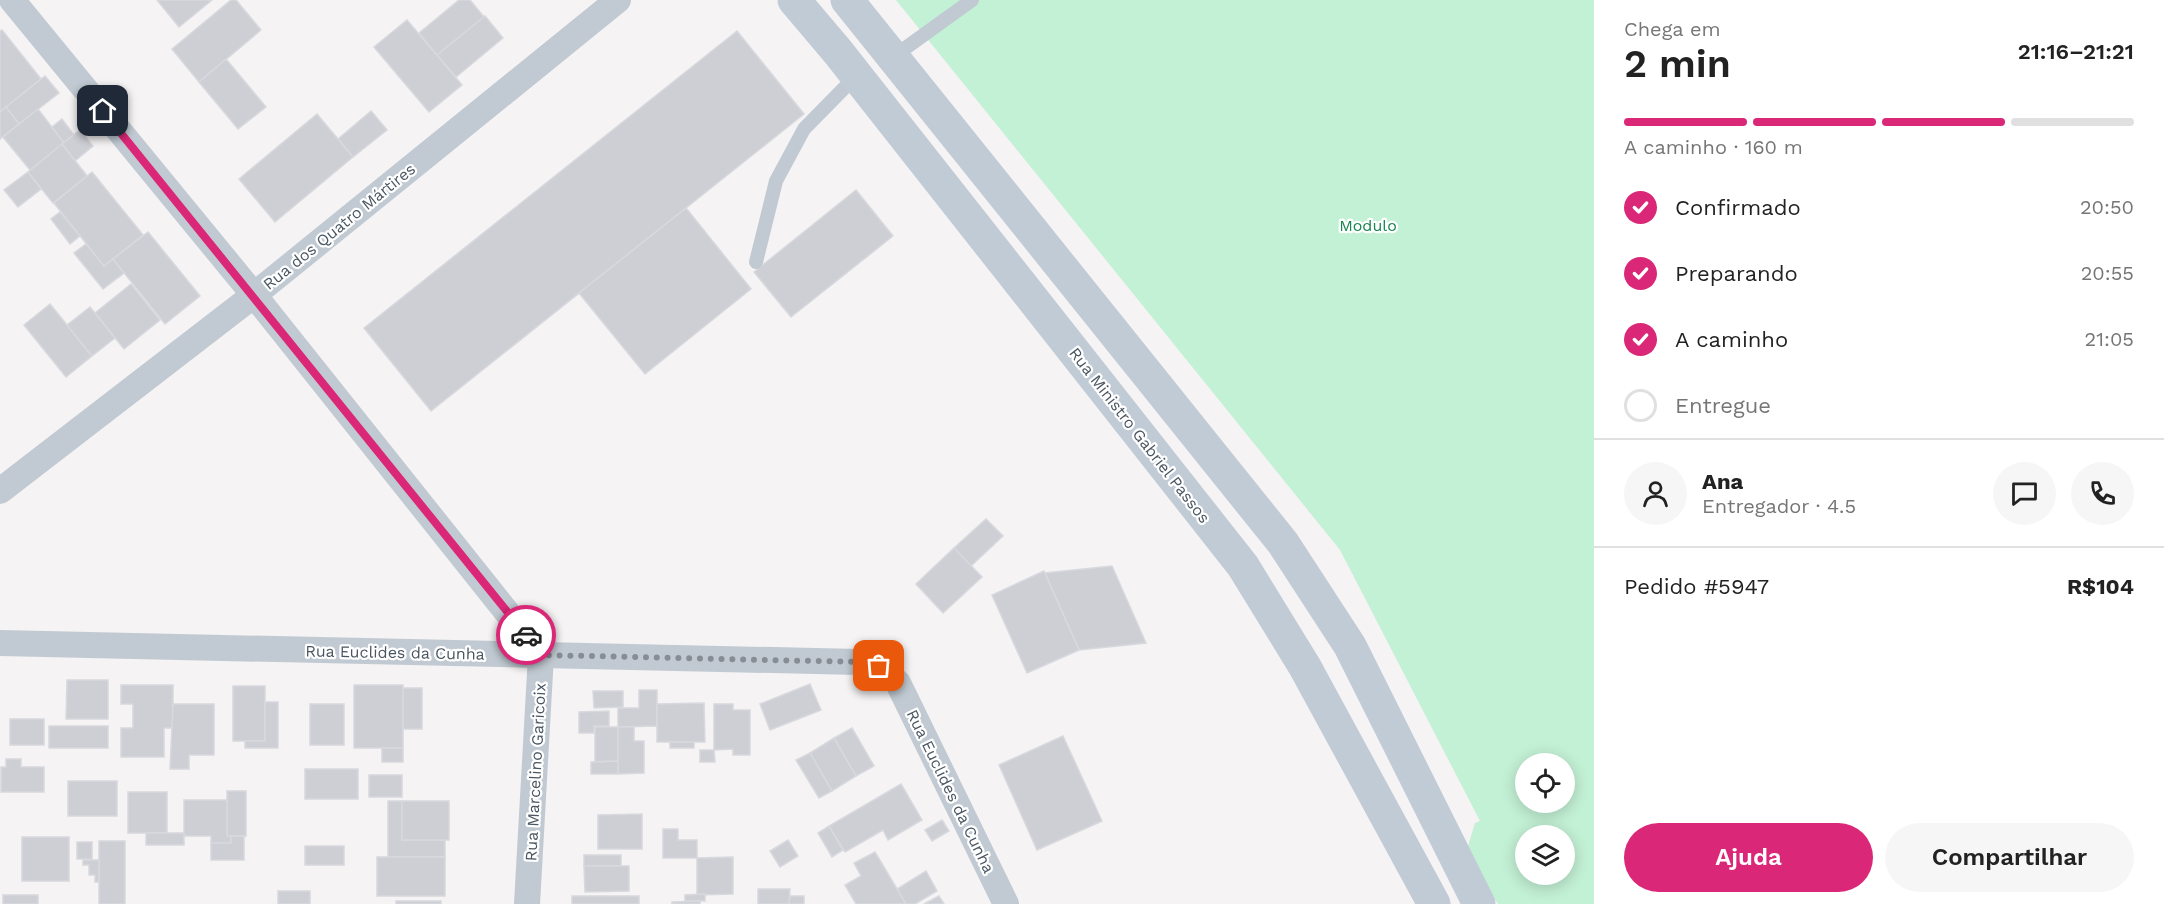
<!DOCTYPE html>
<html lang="pt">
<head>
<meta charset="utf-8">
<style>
  :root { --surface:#fff; --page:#f6f6f6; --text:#222; --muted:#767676; --line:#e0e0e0; --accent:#db2777 }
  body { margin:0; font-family:"Work Sans",sans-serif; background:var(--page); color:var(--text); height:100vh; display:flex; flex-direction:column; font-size:22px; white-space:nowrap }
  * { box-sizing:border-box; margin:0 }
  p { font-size:20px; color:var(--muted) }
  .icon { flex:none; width:33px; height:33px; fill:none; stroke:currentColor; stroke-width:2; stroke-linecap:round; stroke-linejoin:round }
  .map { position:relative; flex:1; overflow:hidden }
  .side { display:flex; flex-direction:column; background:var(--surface); width:570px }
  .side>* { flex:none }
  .controls { position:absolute; left:1515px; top:753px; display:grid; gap:12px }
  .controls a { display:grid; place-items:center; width:60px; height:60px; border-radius:50%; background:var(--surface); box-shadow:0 3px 15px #0003; font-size:30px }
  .pin { position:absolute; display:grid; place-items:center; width:51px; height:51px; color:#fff; margin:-26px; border-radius:12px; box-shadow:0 3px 9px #0006 }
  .courier { position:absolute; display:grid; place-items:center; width:60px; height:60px; margin:-30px; border:4px solid #db2777; border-radius:50%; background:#fff; color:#222; box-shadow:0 2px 8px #0007 }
  .overview em { font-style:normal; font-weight:600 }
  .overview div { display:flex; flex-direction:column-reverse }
  .overview { display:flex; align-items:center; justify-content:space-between; height:102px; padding:0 30px }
  h1 { font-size:39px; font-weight:600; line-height:45px }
  .bar { display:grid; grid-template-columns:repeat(4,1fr); gap:9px 6px; align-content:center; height:72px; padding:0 30px }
  .bar i { height:8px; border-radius:4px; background:var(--line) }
  .bar .on { background:var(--accent) }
  .bar p { grid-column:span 4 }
  .line { display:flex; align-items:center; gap:15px; padding:0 30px; border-top:2px solid var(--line) }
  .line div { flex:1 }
  .round { display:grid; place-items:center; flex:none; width:63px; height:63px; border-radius:32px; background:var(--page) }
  ol { padding:0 30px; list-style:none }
  li { display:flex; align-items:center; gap:18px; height:66px }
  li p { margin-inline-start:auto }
  li .icon { padding:6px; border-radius:50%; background:var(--accent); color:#fff; stroke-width:4 }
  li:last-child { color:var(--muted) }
  li i { width:33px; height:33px; border:3px solid var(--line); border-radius:50% }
  .action { display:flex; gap:12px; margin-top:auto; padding:12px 30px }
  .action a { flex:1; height:69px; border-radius:36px; background:var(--accent); color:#fff; font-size:24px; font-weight:600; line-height:69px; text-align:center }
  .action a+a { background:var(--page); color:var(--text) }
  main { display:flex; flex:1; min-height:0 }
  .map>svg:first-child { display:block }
  .green { fill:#c3f1d5; fill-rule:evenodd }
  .building { fill:#cdcfd5; stroke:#d7d9de; stroke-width:1.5 }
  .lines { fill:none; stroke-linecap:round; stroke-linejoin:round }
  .lane { stroke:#c1cad2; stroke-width:14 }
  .street { stroke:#c1cad2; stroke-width:26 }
  .secondary { stroke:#c1cbd6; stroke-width:33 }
  .done { stroke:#868d94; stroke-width:6; stroke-dasharray:0 10.8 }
  .route { stroke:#db2777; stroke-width:8 }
  .labels { text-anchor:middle; stroke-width:4.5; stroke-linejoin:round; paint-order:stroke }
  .park-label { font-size:16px; fill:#17864f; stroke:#fff }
  .street-label { font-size:16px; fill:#4a5661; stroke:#fff }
</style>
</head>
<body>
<main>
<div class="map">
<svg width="1594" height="904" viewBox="0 0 1594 904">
  <rect width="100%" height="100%" fill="#f5f3f3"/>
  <path class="green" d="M896 0H1594V904H1498L1474 868 1468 846 1475 823 1480 821 1340 550ZM1526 764H1564V802H1526ZM1526 836H1564V874H1526Z"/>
  <g class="building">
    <polygon points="157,0 212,0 179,27"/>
    <polygon points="231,0 236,0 261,30 199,82 172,49"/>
    <polygon points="459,0 470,0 484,17 437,55 419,33"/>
    <polygon points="485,16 503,38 456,77 437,55"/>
    <polygon points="407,20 462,85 429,112 374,47"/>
    <polygon points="2,30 41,79 0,112 0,31"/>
    <polygon points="737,31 804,114 431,411 364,328"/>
    <polygon points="226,59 266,107 238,129 199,82"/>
    <polygon points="45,76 59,93 19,124 6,107"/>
    <polygon points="6,107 19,124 0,139 0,112"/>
    <polygon points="38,109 64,143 30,170 3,137"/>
    <polygon points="371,111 387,130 353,157 338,139"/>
    <polygon points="317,114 353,157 275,222 239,179"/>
    <polygon points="62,119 74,135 64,143 52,127"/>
    <polygon points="80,130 93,146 75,161 62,144"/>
    <polygon points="62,144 87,176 53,203 28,172"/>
    <polygon points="28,172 41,189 18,207 4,190"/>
    <polygon points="92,172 143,235 104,266 54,203"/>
    <polygon points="856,190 893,236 791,317 754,272"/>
    <polygon points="686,208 751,289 645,374 579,293"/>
    <polygon points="60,212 80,236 70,244 51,219"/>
    <polygon points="148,232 200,296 165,324 113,259"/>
    <polygon points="86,244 104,266 113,259 124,273 103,289 74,253"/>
    <polygon points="131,284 160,320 124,349 95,313"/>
    <polygon points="50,304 92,356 66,377 24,325"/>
    <polygon points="90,307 115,338 92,356 67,325"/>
    <polygon points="986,519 1003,536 971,566 954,548"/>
    <polygon points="954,548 982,577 943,613 916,584"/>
    <polygon points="1112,566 1146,643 1079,650 1045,573"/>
    <polygon points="1044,571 1079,650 1027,673 992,595"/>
    <polygon points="67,680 108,680 108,719 66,719"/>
    <polygon points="810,684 821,710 770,730 760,704"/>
    <polygon points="121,685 173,685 173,728 164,728 164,757 121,757 121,728 133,728 133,704 121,704"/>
    <rect x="354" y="685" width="49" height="63"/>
    <rect x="233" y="686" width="32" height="55"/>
    <rect x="403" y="688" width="19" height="41"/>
    <polygon points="639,690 657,690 657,726 618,727 618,708 639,708"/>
    <polygon points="593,691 623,691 623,707 594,708"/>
    <polygon points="265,702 278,702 278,748 245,748 245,741 265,741"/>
    <polygon points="704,703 705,742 657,742 657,704"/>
    <polygon points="173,704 214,704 214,755 189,755 189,769 170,769"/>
    <rect x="310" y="704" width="34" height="41"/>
    <polygon points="714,704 733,704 733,710 750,710 750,755 733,755 733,749 714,750"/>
    <polygon points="609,711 609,726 594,726 594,733 579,733 579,712"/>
    <rect x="10" y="719" width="34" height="26"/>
    <rect x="49" y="726" width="59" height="22"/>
    <polygon points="595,727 618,727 618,761 595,762"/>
    <polygon points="618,727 634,727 634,741 644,741 644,773 618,774"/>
    <polygon points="852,728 874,766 856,776 834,738"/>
    <polygon points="1063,736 1102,821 1037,850 999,765"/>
    <polygon points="834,738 856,776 832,791 810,753"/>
    <rect x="670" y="742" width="24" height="6"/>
    <rect x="382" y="748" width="21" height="14"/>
    <polygon points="700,750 714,750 715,762 700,762"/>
    <polygon points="810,753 832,791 819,798 796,760"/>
    <polygon points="6,759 21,759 21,767 44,767 44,792 1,792 1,767 6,767"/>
    <polygon points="618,761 618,774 591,774 591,762"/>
    <rect x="305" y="769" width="53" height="30"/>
    <rect x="369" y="775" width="33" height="22"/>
    <rect x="68" y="781" width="49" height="35"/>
    <polygon points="901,784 922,820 888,840 883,830 845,852 829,826"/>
    <rect x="227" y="791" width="19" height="45"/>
    <rect x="128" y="792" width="39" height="41"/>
    <polygon points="184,800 227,800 227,836 231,836 231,843 211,843 211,836 184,836"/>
    <polygon points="388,801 402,801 402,840 445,840 445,857 388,857"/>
    <rect x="402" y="801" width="47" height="39"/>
    <polygon points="642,814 642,849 598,849 598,815"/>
    <polygon points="942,820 949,831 932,841 925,830"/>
    <polygon points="829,826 843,850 832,857 818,833"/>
    <polygon points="663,829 678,829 678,840 697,840 697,858 663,858"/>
    <rect x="146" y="833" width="38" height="12"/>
    <polygon points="231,836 244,836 244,860 211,860 211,843 231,843"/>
    <rect x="22" y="837" width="47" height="44"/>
    <polygon points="788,840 798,856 780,867 770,851"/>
    <rect x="99" y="841" width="26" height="63"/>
    <rect x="77" y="842" width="15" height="17"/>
    <rect x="305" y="846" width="39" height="19"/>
    <polygon points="875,852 897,889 906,904 856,904 845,885 861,876 854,863"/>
    <rect x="584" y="855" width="37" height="11"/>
    <rect x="377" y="857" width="68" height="39"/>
    <polygon points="733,857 733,894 697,895 697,858"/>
    <polygon points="83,860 99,860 99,882 95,882 95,875 89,875 89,865 83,865"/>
    <polygon points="584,866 629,866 629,891 585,892"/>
    <polygon points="926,871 937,891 915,904 906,904 897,889"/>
    <polygon points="758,889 790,889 789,904 758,904"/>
    <rect x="278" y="891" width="32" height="13"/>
    <polygon points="705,894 705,901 685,901 685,895"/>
    <rect x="3" y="895" width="35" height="9"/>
    <rect x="572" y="896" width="67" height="8"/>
    <polygon points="790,896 804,896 804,904 789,904"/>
    <polygon points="939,896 944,904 924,904"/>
    <rect x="396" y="901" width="45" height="3"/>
    <polygon points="700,901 700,904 672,904 672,902"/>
  </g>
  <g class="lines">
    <g class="lane">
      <polyline points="893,57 972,0"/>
      <polyline points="756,262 776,181 804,129 856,76"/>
    </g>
    <g class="street">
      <polyline points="12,0 254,295 541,655 527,904"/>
      <polyline points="0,491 254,295 618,0"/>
      <polyline points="0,643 859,662 879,666 898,683 1006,904"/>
    </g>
    <g class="secondary">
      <polyline points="794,0 838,52 1243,566 1305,667 1434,904"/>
      <polyline points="847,0 1283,543 1350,646 1479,904"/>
    </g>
  </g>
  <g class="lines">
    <polyline class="done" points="526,635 542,655 859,662 879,666"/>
    <polyline class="route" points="103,111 526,635"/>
  </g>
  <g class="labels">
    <g class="park-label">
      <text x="1368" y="231">Modulo</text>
    </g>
    <g class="street-label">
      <text transform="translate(339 226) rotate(-39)" y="6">Rua dos Quatro Mártires</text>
      <text transform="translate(1140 435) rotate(52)" y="6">Rua Ministro Gabriel Passos</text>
      <text transform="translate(395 652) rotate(1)" y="6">Rua Euclides da Cunha</text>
      <text transform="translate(535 772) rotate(-87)" y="6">Rua Marcelino Garicoix</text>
      <text transform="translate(951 791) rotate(64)" y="6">Rua Euclides da Cunha</text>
    </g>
  </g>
</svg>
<div class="controls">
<a><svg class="icon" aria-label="locate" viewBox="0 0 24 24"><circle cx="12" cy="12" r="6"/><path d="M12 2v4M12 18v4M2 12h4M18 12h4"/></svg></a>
<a><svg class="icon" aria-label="layers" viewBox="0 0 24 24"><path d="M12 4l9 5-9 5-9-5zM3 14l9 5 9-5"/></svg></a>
</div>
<div class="pin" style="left:879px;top:666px;background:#ea580c"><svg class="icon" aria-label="bag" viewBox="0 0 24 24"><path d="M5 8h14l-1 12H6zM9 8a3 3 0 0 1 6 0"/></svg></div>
<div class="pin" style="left:103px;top:111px;background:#1f2937"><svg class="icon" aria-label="home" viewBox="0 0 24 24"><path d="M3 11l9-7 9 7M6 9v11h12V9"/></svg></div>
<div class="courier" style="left:526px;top:635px"><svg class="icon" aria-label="car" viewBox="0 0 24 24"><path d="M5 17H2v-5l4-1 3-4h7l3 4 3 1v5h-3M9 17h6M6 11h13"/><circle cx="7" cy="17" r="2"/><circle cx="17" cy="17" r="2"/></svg></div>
</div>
<section class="side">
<div class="overview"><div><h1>2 min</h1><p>Chega em</p></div><em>21:16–21:21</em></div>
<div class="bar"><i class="on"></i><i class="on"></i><i class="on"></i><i></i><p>A caminho · 160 m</p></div>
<ol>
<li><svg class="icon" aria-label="check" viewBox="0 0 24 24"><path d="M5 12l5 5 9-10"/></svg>Confirmado<p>20:50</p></li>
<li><svg class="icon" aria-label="check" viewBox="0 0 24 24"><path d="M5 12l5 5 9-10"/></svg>Preparando<p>20:55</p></li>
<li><svg class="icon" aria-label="check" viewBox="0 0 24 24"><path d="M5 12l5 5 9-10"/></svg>A caminho<p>21:05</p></li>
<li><i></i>Entregue</li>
</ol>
<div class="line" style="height:108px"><a class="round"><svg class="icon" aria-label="person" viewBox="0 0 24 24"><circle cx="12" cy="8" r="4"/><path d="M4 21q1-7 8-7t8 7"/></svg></a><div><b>Ana</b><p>Entregador · 4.5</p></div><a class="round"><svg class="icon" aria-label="chat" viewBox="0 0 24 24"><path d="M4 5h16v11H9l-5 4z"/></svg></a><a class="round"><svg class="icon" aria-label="phone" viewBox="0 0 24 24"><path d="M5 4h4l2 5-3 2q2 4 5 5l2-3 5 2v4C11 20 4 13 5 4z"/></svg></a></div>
<div class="line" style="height:78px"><div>Pedido #5947</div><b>R$104</b></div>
<div class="action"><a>Ajuda</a><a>Compartilhar</a></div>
</section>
</main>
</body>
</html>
